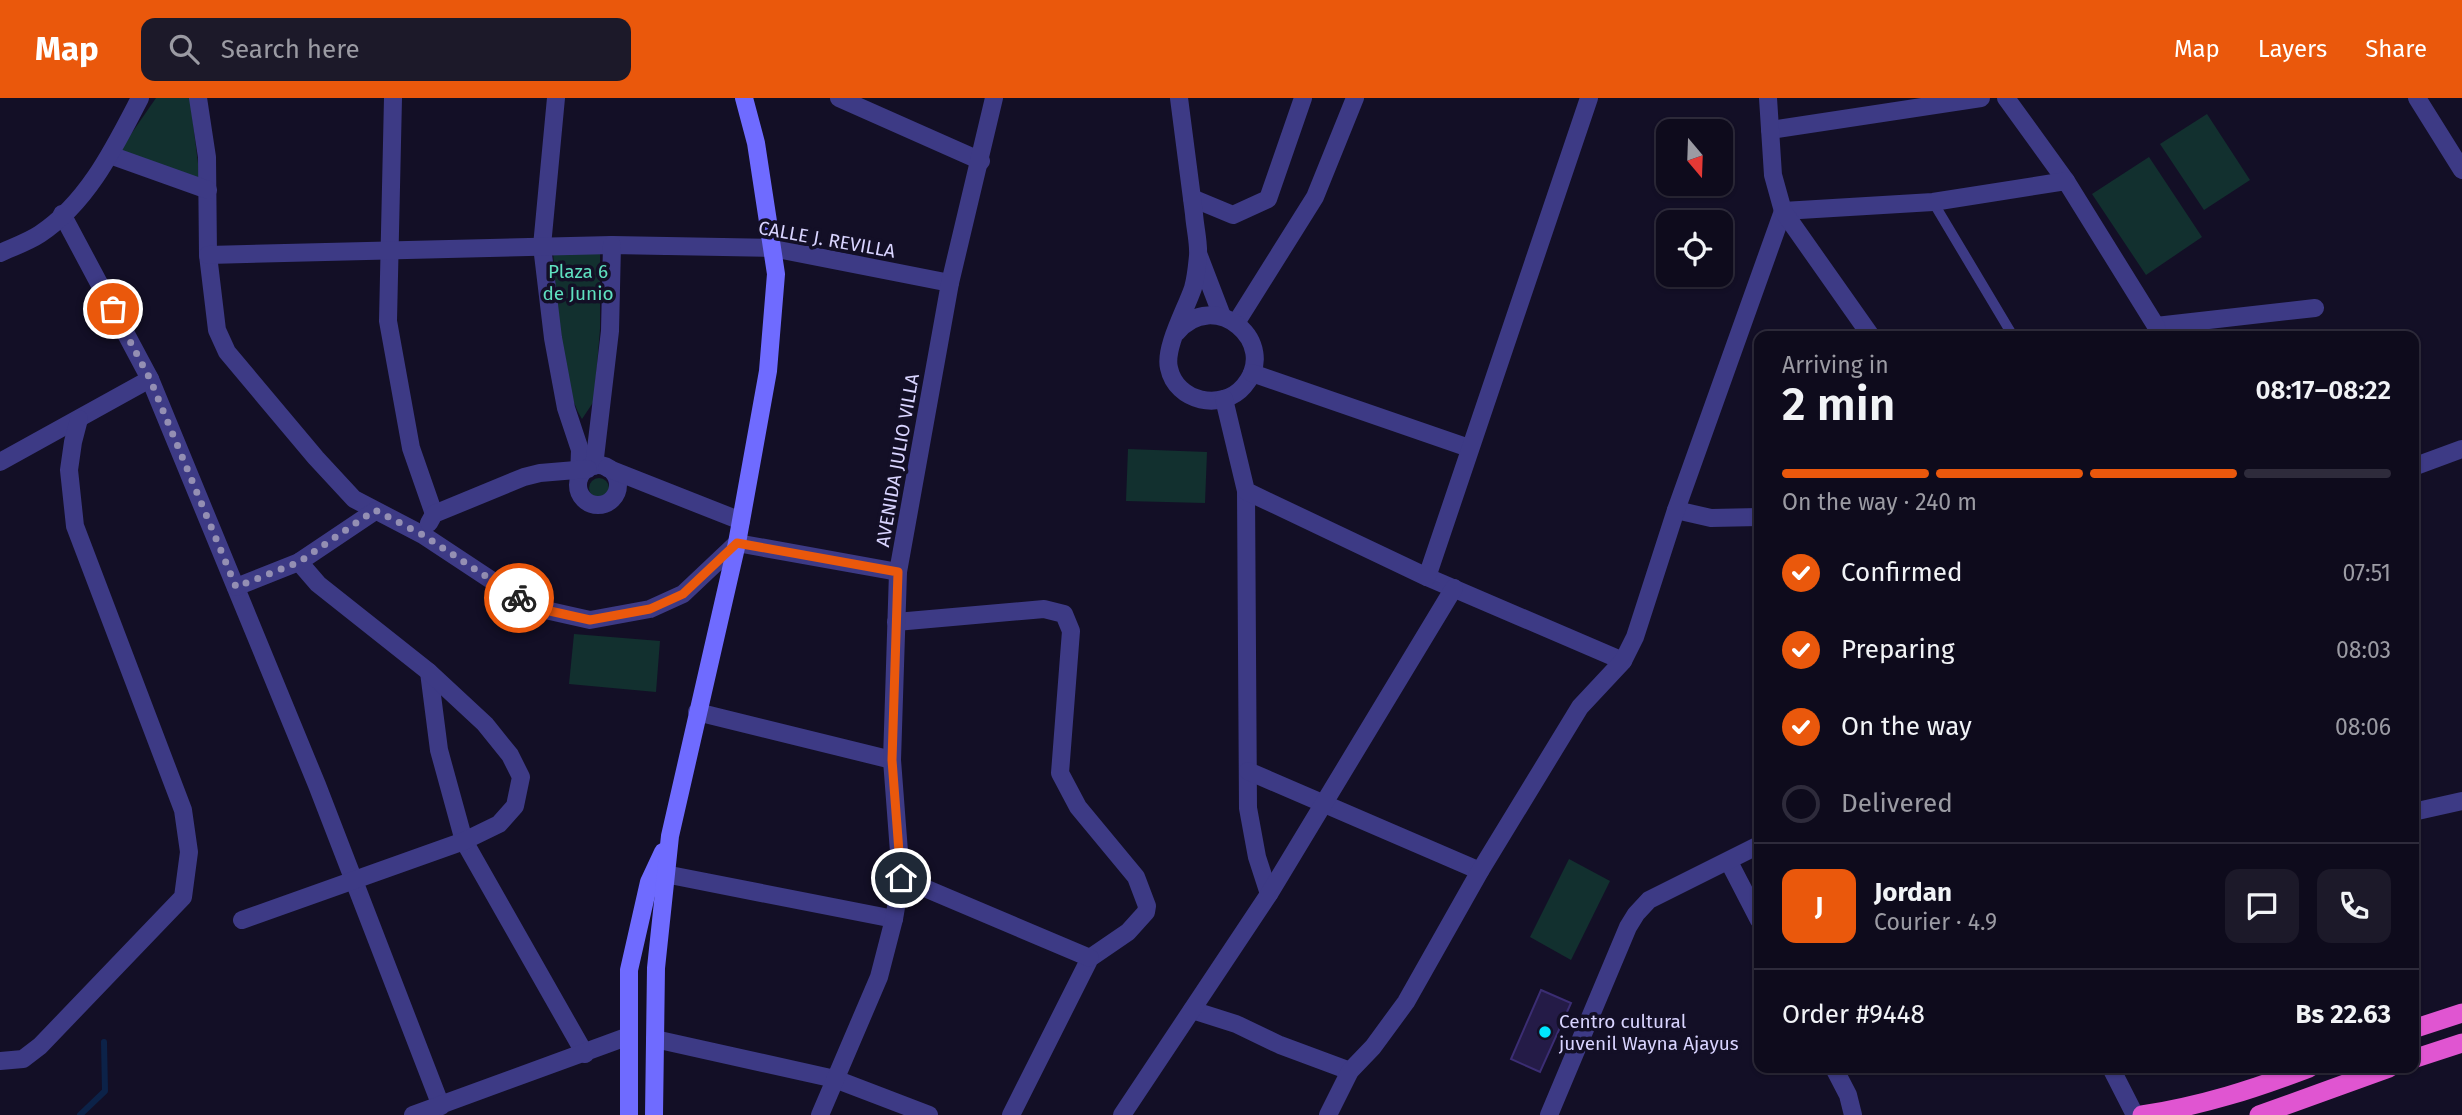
<!DOCTYPE html>
<html lang="en">
<head>
<meta charset="utf-8">
<style>
  :root { --surface:#0e0b1c; --page:#1c1929; --text:#f1f3f6; --muted:#9b9ba3; --line:#2e2b3b; --accent:#ea580c }
  body { margin:0; font-family:"Fira Sans",sans-serif; background:var(--page); color:var(--text); height:100vh; display:flex; flex-direction:column; font-size:26px; white-space:nowrap }
  * { box-sizing:border-box; margin:0 }
  p { font-size:23px; color:var(--muted) }
  .icon { flex:none; width:38px; height:38px; fill:none; stroke:currentColor; stroke-width:2; stroke-linecap:round; stroke-linejoin:round }
  .map { position:relative; flex:1; overflow:hidden }
  .details { position:absolute; left:1754px; top:233px; width:665px; height:742px; display:flex; flex-direction:column; background:var(--surface); border-radius:14px; box-shadow:0 2px 5px #0004,0 0 0 2px var(--line) }
  .details>* { flex:none }
  .needle { width:46px; rotate:161deg }
  .buttons { position:absolute; left:1656px; top:21px; display:grid; gap:14px }
  .buttons a { display:grid; place-items:center; width:77px; height:77px; border-radius:14px; background:var(--surface); box-shadow:0 2px 5px #0004,0 0 0 2px var(--line); font-size:35px }
  .pin { position:absolute; display:grid; place-items:center; width:60px; height:60px; color:#fff; margin:-30px; border:4px solid #fff; border-radius:50%; box-shadow:0 2px 7px #0007 }
  .courier { position:absolute; display:grid; place-items:center; width:70px; height:70px; margin:-35px; border:5px solid #ea580c; border-radius:50%; background:#fff; color:#222; box-shadow:0 2px 9px #0007 }
  .headline em { font-style:normal; font-weight:600 }
  .headline div { display:flex; flex-direction:column-reverse }
  .headline { display:flex; align-items:center; justify-content:space-between; height:119px; padding:0 28px }
  h1 { font-size:46px; font-weight:600; line-height:52px }
  .bar { display:grid; grid-template-columns:repeat(4,1fr); gap:10px 7px; align-content:center; height:84px; padding:0 28px }
  .bar i { height:9px; border-radius:5px; background:var(--line) }
  .bar .selected { background:var(--accent) }
  .bar p { grid-column:span 4 }
  .line { display:flex; align-items:center; gap:18px; padding:0 28px; border-top:2px solid var(--line) }
  .line div { flex:1 }
  .round { display:grid; place-items:center; flex:none; width:74px; height:74px; border-radius:14px; background:var(--page) }
  ol { padding:0 28px; list-style:none }
  li { display:flex; align-items:center; gap:21px; height:77px }
  li p { margin-inline-start:auto }
  li .icon { padding:7px; border-radius:50%; background:var(--accent); color:#fff; stroke-width:4 }
  li:last-child { color:var(--muted) }
  li i { width:38px; height:38px; border:4px solid var(--line); border-radius:50% }
  header { display:flex; align-items:center; gap:42px; box-sizing:border-box; height:98px; padding:0 35px; background:var(--accent); color:#fff }
  header strong { font-size:33px }
  nav { display:flex; gap:38px; margin-inline-start:auto; font-size:24px }
  .search { width:490px; height:63px; background:var(--page); display:flex; align-items:center; gap:18px; box-sizing:border-box; padding:0 24px; border-radius:14px; color:var(--muted); font-size:26px }
  .map>svg:first-child { display:block }
  .green { fill:#12302f }
  .lines { fill:none; stroke-linecap:round; stroke-linejoin:round }
  .stream { stroke:#0c2248; stroke-width:6 }
  .building { fill:#241b47; stroke:#3b2d73; stroke-width:2 }
  .service { stroke:#3d3a85; stroke-width:10 }
  .minor { stroke:#3d3a85; stroke-width:18 }
  .tertiary { stroke:#3d3a85; stroke-width:18 }
  .secondary { stroke:#6f6bff; stroke-width:18 }
  .trunk { stroke:#e055d1; stroke-width:19 }
  .done { stroke:#948fb3; stroke-width:7; stroke-dasharray:0 12.6 }
  .route { stroke:#ea580c; stroke-width:9 }
  .poi-dot { fill:#00e5ff; stroke:#130f26; stroke-width:2.5 }
  .labels { text-anchor:middle; stroke-width:7; stroke-linejoin:round; paint-order:stroke }
  .street-label { font-size:19px; fill:#d9d4ff; stroke:#130f26 }
  .park-label { font-size:19px; fill:#5fe0c0; stroke:#130f26 }
  .poi-label { font-size:19px; fill:#d9d4ff; stroke:#130f26; text-anchor:start }
</style>
</head>
<body>
<header>
<strong>Map</strong>
<div class="search"><svg class="icon" aria-label="search" viewBox="0 0 24 24"><circle cx="10" cy="10" r="6"/><path d="M15 15l6 6"/></svg>Search here</div>
<nav><a>Map</a><a>Layers</a><a>Share</a></nav>
</header>
<div class="map">
<svg width="2462" height="1017" viewBox="0 0 2462 1017">
  <rect width="100%" height="100%" fill="#130f26"/>
  <g class="green">
    <polygon points="156,0 190,0 200,82 120,52"/>
    <polygon points="2207,16 2250,82 2204,112 2160,46"/>
    <polygon points="2149,59 2202,139 2146,177 2092,96"/>
    <path d="M553 154 600 156V231L594 303 582 321C559 284 557 200 553 154Z"/>
    <polygon points="1128,351 1207,354 1205,405 1126,403"/>
    <circle cx="599" cy="390" r="10"/>
    <polygon points="574,536 660,543 656,594 569,586"/>
    <polygon points="1569,761 1610,783 1571,862 1530,839"/>
  </g>
  <g class="lines">
    <polyline class="stream" points="80,1017 105,993 104,944"/>
  </g>
  <polygon class="building" points="1541,892 1571,905 1540,974 1511,961"/>
  <g class="lines">
    <polyline class="service" points="1933,104 2013,238"/>
    <g class="minor">
      <polyline points="198,0 207,59 208,157 217,232 227,254 316,360 354,401 423,437 532,509 590,522 650,511 683,496 737,445 898,474"/>
      <polyline points="393,0 388,223 411,350 434,416"/>
      <polyline points="556,0 542,148 553,240 566,310 580,352 579,380"/>
      <polyline points="839,0 981,63"/>
      <polyline points="2006,0 2066,83"/>
      <polyline points="2417,0 2462,72"/>
      <polyline points="1770,32 1981,0"/>
      <polyline points="110,57 208,92"/>
      <polyline points="1192,100 1233,117 1268,101 1303,0"/>
      <polyline points="62,116 150,281 317,687 441,1008"/>
      <path d="M0 155C13 149 28 144 40 136 88 104 114 50 140 0"/>
      <polyline points="208,157 612,147 772,150 950,185"/>
      <polyline points="1236,225 1315,99 1355,0"/>
      <polyline points="2156,228 2315,210"/>
      <polyline points="0,364 150,281"/>
      <circle cx="598" cy="387" r="20"/>
      <polyline points="594,368 610,233 612,147"/>
      <polyline points="2413,369 2462,351"/>
      <polyline points="607,370 741,423"/>
      <polyline points="1246,393 1248,710 1257,759 1269,796"/>
      <polyline points="1676,412 1711,420 1759,419"/>
      <polyline points="429,425 434,416 524,379 540,375 588,371"/>
      <polyline points="1427,479 1623,563"/>
      <polyline points="236,489 299,464 375,413"/>
      <polyline points="896,524 1044,511 1064,516 1071,533 1060,675 1078,709 1136,779 1147,808 1146,814 1128,834 1090,860 1011,1017"/>
      <polyline points="429,574 439,652 464,743 585,956"/>
      <polyline points="697,614 892,662"/>
      <polyline points="1248,673 1480,773"/>
      <polyline points="2413,714 2462,703"/>
      <polyline points="1729,764 1759,822"/>
      <polyline points="665,776 894,821"/>
      <polyline points="901,780 1090,860"/>
      <polyline points="242,822 464,743 499,726 515,708 521,679 510,657 485,626 429,574 318,486 299,464"/>
      <polyline points="1192,912 1236,926 1280,947 1350,973"/>
      <polyline points="655,941 835,981 929,1017"/>
      <polyline points="0,963 23,961 40,948 183,799 189,754 183,712 75,428 69,372 73,344 79,321"/>
      <polyline points="1834,970 1848,997 1853,1017"/>
      <polyline points="413,1017 629,938"/>
      <polyline points="1122,1017 1269,796 1454,490"/>
      <polyline points="1328,1017 1350,973 1373,949 1406,904 1480,773 1580,609 1623,563 1635,539 1676,412 1783,113 1933,104 2066,83 2156,228 2157,238"/>
      <polyline points="1549,1017 1628,829 1636,816 1649,802 1759,747"/>
    </g>
    <g class="tertiary">
      <polyline points="1768,0 1773,77 1783,113 1871,238"/>
      <polyline points="1199,158 1222,218"/>
      <path d="M1176 235C1214 188 1281 245 1244 288 1222 314 1176 304 1169 270 1164 250 1186 211 1193 190 1196 180 1197 168 1198 158 1199 145 1195 130 1194 116 1189 77 1184 39 1179 0"/>
      <polyline points="1252,275 1469,350"/>
      <polyline points="1224,301 1246,393 1427,479 1589,0"/>
      <polyline points="2111,970 2135,1017"/>
      <polyline points="820,1017 879,879 894,821 901,780 892,662 898,474 950,185 994,0"/>
    </g>
    <g class="secondary">
      <polyline points="629,1017 629,872 649,784 663,754"/>
      <polyline points="654,1017 656,870 670,738 737,445 768,273 776,176 756,45 744,0"/>
    </g>
    <g class="trunk">
      <polyline points="2413,931 2462,915"/>
      <polyline points="2413,961 2462,945"/>
      <path d="M2142 1017C2204 1007 2251 992 2309 970"/>
      <polyline points="2259,1017 2389,970"/>
    </g>
  </g>
  <g class="lines">
    <polyline class="done" points="113,211 150,281 236,489 299,464 375,412 423,437 519,500"/>
    <polyline class="route" points="519,500 532,509 590,522 650,511 683,496 737,445 898,474 892,662 901,780"/>
  </g>
  <circle class="poi-dot" cx="1545" cy="934" r="7"/>
  <g class="labels">
    <g class="street-label">
      <text transform="translate(827 141) rotate(10)" y="7">CALLE J. REVILLA</text>
      <text transform="translate(897 362) rotate(-80)" y="7">AVENIDA JULIO VILLA</text>
    </g>
    <g class="park-label">
      <text x="578" y="180">Plaza 6<tspan x="578" dy="22">de Junio</tspan></text>
    </g>
    <g class="poi-label">
      <text x="1559" y="930">Centro cultural<tspan x="1559" dy="22">juvenil Wayna Ajayus</tspan></text>
    </g>
  </g>
</svg>
<div class="buttons">
<a><svg class="needle" viewBox="-14 -14 28 28"><path d="M0-13l5 13h-10z" fill="#e53935"/><path d="M0 13l5-13h-10z" fill="#9b9ba3"/></svg></a>
<a><svg class="icon" aria-label="locate" viewBox="0 0 24 24"><circle cx="12" cy="12" r="6"/><path d="M12 2v4M12 18v4M2 12h4M18 12h4"/></svg></a>
</div>
<div class="pin" style="left:113px;top:211px;background:#ea580c"><svg class="icon" aria-label="bag" viewBox="0 0 24 24"><path d="M5 8h14l-1 12H6zM9 8a3 3 0 0 1 6 0"/></svg></div>
<div class="pin" style="left:901px;top:780px;background:#1f2937"><svg class="icon" aria-label="home" viewBox="0 0 24 24"><path d="M3 11l9-7 9 7M6 9v11h12V9"/></svg></div>
<div class="courier" style="left:519px;top:500px"><svg class="icon" aria-label="bike" viewBox="0 0 24 24"><circle cx="6" cy="16" r="4"/><circle cx="18" cy="16" r="4"/><path d="M6 16l4-8h5l3 8M10 8l3 8H6M13 5h3"/></svg></div>
<section class="details">
<div class="headline"><div><h1>2 min</h1><p>Arriving in</p></div><em>08:17–08:22</em></div>
<div class="bar"><i class="selected"></i><i class="selected"></i><i class="selected"></i><i></i><p>On the way · 240 m</p></div>
<ol>
<li><svg class="icon" aria-label="check" viewBox="0 0 24 24"><path d="M5 12l5 5 9-10"/></svg>Confirmed<p>07:51</p></li>
<li><svg class="icon" aria-label="check" viewBox="0 0 24 24"><path d="M5 12l5 5 9-10"/></svg>Preparing<p>08:03</p></li>
<li><svg class="icon" aria-label="check" viewBox="0 0 24 24"><path d="M5 12l5 5 9-10"/></svg>On the way<p>08:06</p></li>
<li><i></i>Delivered</li>
</ol>
<div class="line" style="height:126px"><b class="round" style="background:var(--accent);color:#fff">J</b><div><b>Jordan</b><p>Courier · 4.9</p></div><a class="round"><svg class="icon" aria-label="chat" viewBox="0 0 24 24"><path d="M4 5h16v11H9l-5 4z"/></svg></a><a class="round"><svg class="icon" aria-label="phone" viewBox="0 0 24 24"><path d="M5 4h4l2 5-3 2q2 4 5 5l2-3 5 2v4C11 20 4 13 5 4z"/></svg></a></div>
<div class="line" style="height:91px"><div>Order #9448</div><b>Bs 22.63</b></div>
</section>
</div>
</body>
</html>
